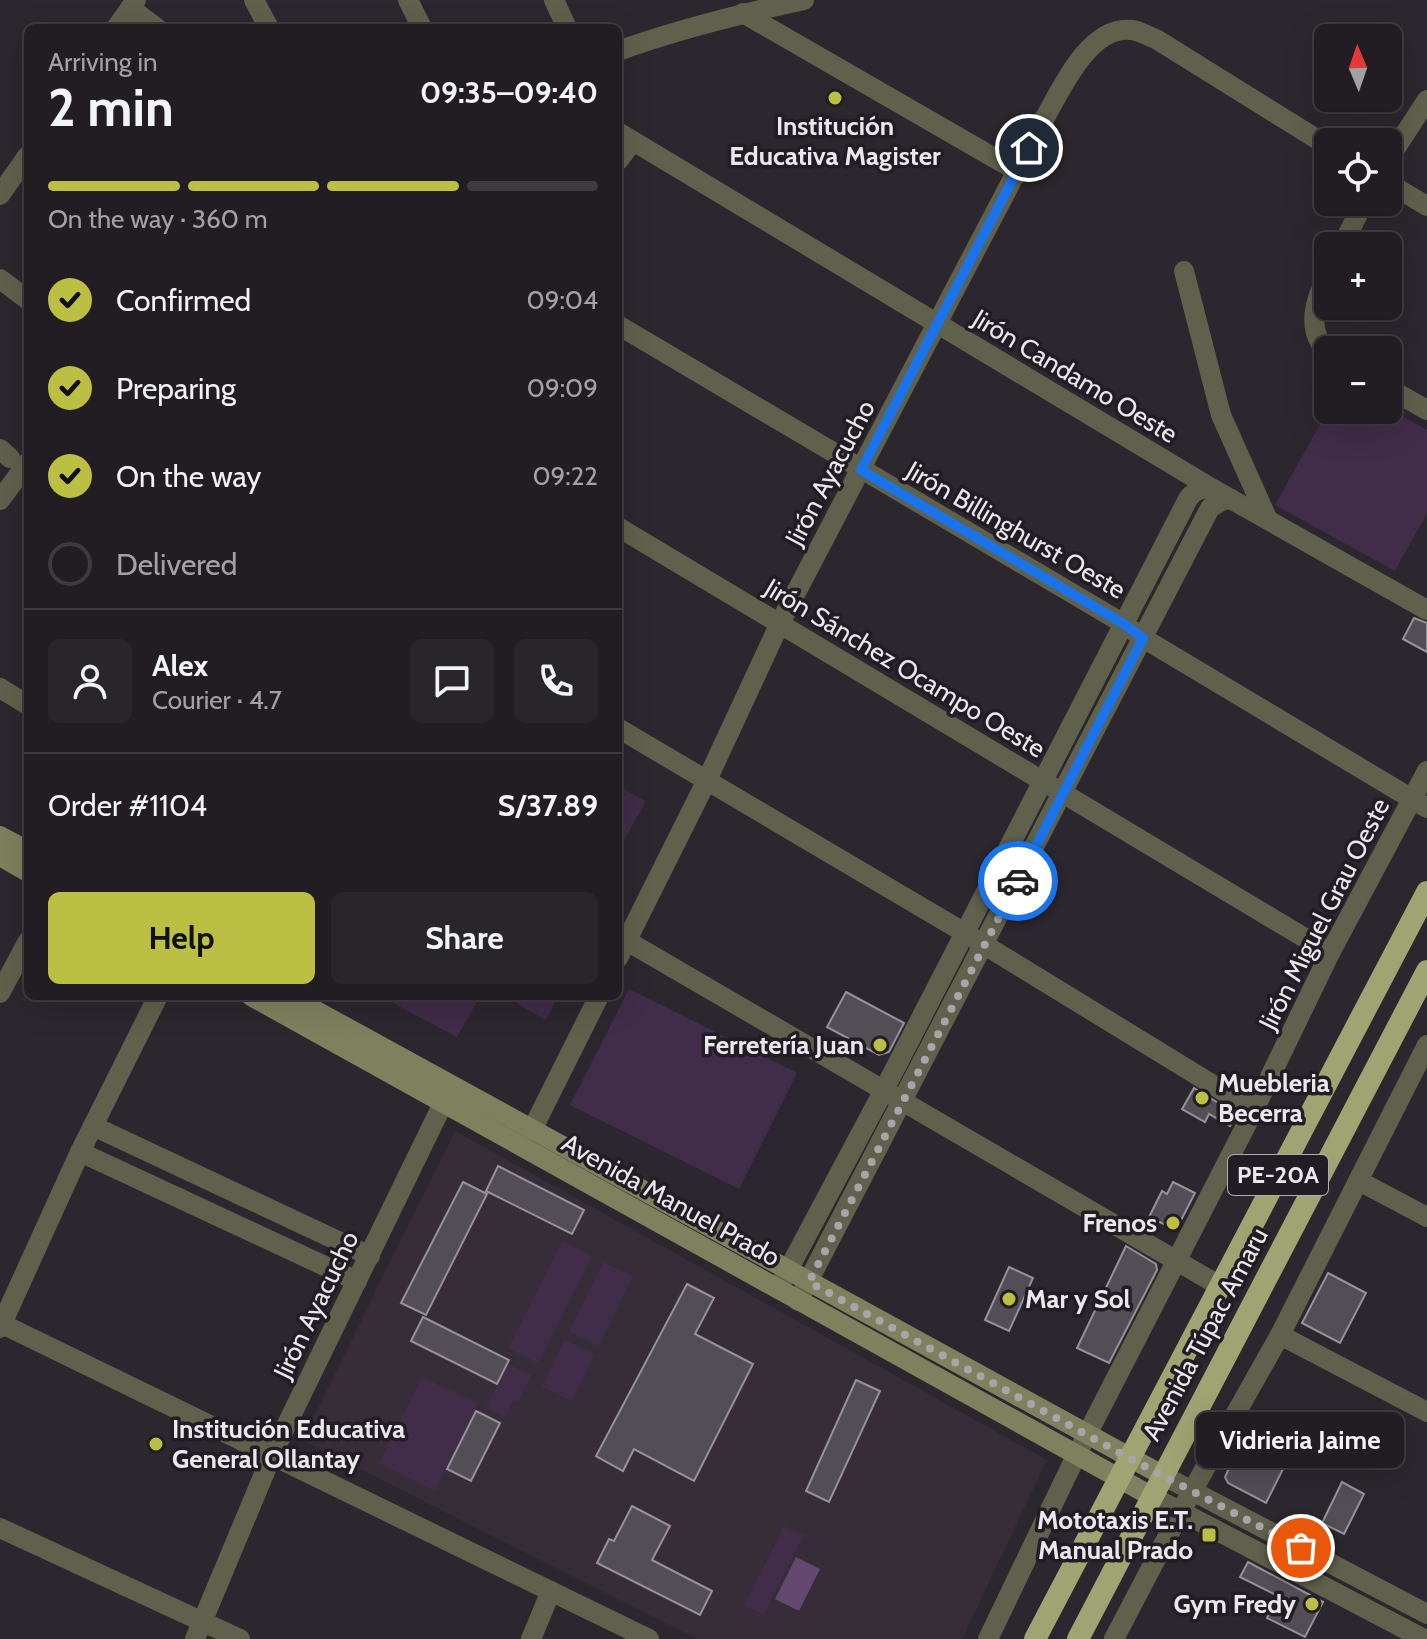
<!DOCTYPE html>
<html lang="en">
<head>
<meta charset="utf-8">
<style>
  :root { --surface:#211d22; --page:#29262a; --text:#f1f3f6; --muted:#a2a2a5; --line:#3e3b40; --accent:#bbc044 }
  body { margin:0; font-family:Cabin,sans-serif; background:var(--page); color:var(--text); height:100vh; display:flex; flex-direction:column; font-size:30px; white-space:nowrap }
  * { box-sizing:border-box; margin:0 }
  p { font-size:26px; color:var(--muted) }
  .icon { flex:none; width:44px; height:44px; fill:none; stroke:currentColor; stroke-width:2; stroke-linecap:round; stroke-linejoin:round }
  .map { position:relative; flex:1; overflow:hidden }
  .panel { position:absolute; left:24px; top:24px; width:598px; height:976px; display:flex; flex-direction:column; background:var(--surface); border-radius:12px; box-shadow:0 8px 32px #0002,0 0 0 2px var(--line) }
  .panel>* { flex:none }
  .needle { width:52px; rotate:358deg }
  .buttons { position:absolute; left:1314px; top:24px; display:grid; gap:16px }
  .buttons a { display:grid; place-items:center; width:88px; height:88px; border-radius:12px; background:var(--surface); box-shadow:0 8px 32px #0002,0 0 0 2px var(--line); font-size:40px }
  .pin { position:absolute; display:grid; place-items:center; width:68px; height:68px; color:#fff; margin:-34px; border:4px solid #fff; border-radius:50%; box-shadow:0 2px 8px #0007 }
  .courier { position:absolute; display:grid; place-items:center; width:80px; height:80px; margin:-40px; border:6px solid #1a73e8; border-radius:50%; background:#fff; color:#222; box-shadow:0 2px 10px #0007 }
  .bubble { position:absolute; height:56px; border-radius:12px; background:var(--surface); box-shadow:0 8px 32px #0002,0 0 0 2px var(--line); font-size:26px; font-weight:700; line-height:56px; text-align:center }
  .overview em { font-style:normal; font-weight:700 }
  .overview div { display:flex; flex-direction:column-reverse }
  .overview { display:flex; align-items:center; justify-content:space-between; height:136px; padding:0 24px }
  h1 { font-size:52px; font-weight:700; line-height:60px }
  .bar { display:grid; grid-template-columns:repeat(4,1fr); gap:12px 8px; align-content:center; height:96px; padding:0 24px }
  .bar i { height:10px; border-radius:6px; background:var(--line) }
  .bar .on { background:var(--accent) }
  .bar p { grid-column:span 4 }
  .line { display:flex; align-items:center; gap:20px; padding:0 24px; border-top:2px solid var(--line) }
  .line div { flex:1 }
  .round { display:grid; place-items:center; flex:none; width:84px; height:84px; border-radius:12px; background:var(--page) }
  ol { padding:0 24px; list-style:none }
  li { display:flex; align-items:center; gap:24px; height:88px }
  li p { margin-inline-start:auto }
  li .icon { padding:8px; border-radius:50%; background:var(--accent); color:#111; stroke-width:4 }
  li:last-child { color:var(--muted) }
  li i { width:44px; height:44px; border:4px solid var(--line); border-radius:50% }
  .cta { display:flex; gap:16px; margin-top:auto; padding:16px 24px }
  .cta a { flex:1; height:92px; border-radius:12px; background:var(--accent); color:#111; font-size:32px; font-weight:700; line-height:92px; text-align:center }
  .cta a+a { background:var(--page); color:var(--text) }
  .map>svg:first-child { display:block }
  .built { fill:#362d39 }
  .green { fill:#412c49 }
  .water { fill:#644870 }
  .building { fill:#534e55; stroke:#979199; stroke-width:2 }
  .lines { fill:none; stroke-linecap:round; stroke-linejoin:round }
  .minor { stroke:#5f614c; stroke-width:20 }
  .tertiary { stroke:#5f614c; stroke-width:20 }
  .secondary { stroke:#7e805e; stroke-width:20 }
  .trunk { stroke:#a0a372; stroke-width:22 }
  .done { stroke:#a8a4aa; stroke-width:8; stroke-dasharray:0 14.4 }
  .route { stroke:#1a73e8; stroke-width:10 }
  .poi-dot { fill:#bbc044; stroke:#221d24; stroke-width:3 }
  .labels { text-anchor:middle; stroke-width:7; stroke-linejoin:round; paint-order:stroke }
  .shield { fill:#221d24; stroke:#afabb1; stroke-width:2 }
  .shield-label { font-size:24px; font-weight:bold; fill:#ebe8ed }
  .poi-label { font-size:26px; font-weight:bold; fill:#ebe8ed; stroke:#221d24; text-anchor:end }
  .street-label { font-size:26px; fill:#ebe8ed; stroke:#221d24 }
</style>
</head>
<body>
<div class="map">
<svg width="1427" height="1639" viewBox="0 0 1427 1639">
  <rect width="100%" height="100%" fill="#2c272e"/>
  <polygon class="built" points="455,1131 1047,1460 962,1639 697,1639 302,1440"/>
  <g class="green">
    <polygon points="1388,408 1427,430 1427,513 1395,571 1275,505 1328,410"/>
    <polygon points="618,786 646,801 618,851"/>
    <polygon points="629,989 797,1073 739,1189 570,1105"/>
    <polygon points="380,996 480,996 457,1037"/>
    <polygon points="504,996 558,996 546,1020"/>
    <polygon points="562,1241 592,1256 538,1363 508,1348"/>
    <polygon points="603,1262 633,1276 599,1346 569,1331"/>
    <polygon points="564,1340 595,1354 572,1401 542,1387"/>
    <polygon points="508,1364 531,1375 518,1402 514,1400 506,1417 486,1408"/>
    <polygon points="422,1377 478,1404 435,1491 379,1463"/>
    <polygon points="784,1526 804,1535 763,1615 744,1605"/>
  </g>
  <polygon class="water" points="796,1557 820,1569 799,1611 775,1599"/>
  <g class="building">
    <polygon points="1414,618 1427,623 1427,652 1403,639"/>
    <polygon points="846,992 904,1023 889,1052 879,1055 827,1027"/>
    <polygon points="1194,1088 1236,1114 1230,1126 1209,1114 1205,1122 1182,1109"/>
    <polygon points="498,1166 584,1210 572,1234 486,1191"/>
    <polygon points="463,1182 487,1194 426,1315 401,1303"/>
    <polygon points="1173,1182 1195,1193 1176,1230 1149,1217 1162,1191 1167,1194"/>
    <polygon points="1126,1246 1156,1264 1157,1270 1109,1363 1077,1348"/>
    <polygon points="1009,1267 1033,1278 1009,1331 985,1320"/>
    <polygon points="1328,1273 1366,1293 1340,1343 1302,1323"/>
    <polygon points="687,1284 714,1298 695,1334 753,1364 694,1481 634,1449 623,1471 596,1456"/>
    <polygon points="423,1317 509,1360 497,1384 411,1341"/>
    <polygon points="856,1380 880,1391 829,1502 806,1491"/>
    <polygon points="476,1411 500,1423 471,1481 447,1469"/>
    <polygon points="1247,1430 1291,1453 1266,1503 1228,1483 1225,1477"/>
    <polygon points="1342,1482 1364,1494 1344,1534 1322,1523"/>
    <polygon points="632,1506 670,1526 652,1560 712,1591 700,1615 597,1563 609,1539 614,1541"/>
    <polygon points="1248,1562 1323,1602 1305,1637 1267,1618 1278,1596 1240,1577"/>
  </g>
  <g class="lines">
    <g class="minor">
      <polyline points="254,0 269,28"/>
      <polyline points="408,0 422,28"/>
      <polyline points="554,0 567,28"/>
      <polyline points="130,8 157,28"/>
      <polyline points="743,13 1017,171"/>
      <polyline points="116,28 136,0"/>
      <path d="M618 51C679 29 740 14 804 0"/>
      <polyline points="618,132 1213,489 1427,610"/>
      <polyline points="1388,160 1427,100"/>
      <polyline points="618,161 633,141"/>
      <polyline points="1388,183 1427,206"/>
      <polyline points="0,195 28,155"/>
      <polyline points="1342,246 1364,202"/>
      <polyline points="1184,271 1221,415 1268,520"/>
      <path d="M1328 273C1315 300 1305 329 1328 353"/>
      <polyline points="0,279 28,300"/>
      <polyline points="618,325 1124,624 1143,638 1427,808"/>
      <polyline points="1388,388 1427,410"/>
      <polyline points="0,449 10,458"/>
      <polyline points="0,500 28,462"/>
      <polyline points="618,527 1330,953"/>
      <polyline points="0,688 28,705"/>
      <polyline points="618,728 965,933 1254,1110"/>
      <polyline points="627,941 1220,1286"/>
      <path d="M618 958 707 780 780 623 1041 125C1059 94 1088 24 1132 30 1140 31 1148 36 1156 39L1328 146"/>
      <polyline points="0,993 28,941"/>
      <polyline points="93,1126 370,1256"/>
      <polyline points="532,1130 599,996"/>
      <polyline points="80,1152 357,1281"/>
      <polyline points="1359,1181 1427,1217"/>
      <path d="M778 1289 884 1090 1188 499C1195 489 1202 488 1213 489"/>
      <polyline points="798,1301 1210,508 1223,500 1231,499"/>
      <polyline points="0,1323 649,1639"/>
      <polyline points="0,1328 80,1152 158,996"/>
      <polyline points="1280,1335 1427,1412"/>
      <polyline points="0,1528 240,1639"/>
      <polyline points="195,1639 272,1455 451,1087"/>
      <polyline points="531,1639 551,1591"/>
      <polyline points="988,1639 1076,1456 1254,1110 1330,953 1427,771"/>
      <polyline points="1114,1639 1181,1511 1280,1335 1427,1045"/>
    </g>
    <g class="tertiary">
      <polyline points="1162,1475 1427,1614"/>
      <polyline points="1151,1496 1424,1639"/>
    </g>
    <g class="secondary">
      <polyline points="0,836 28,851"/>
      <polyline points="0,856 28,872"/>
      <polyline points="251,996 1151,1496"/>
      <polyline points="289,996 1162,1475"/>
    </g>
    <g class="trunk">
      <polyline points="1035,1639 1427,892"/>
      <polyline points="1078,1639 1427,971"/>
    </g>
  </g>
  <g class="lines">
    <polyline class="done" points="1018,881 809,1282 1129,1458 1301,1548"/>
    <polyline class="route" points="1018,881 1143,638 1124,624 861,470 1029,148"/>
  </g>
  <g class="poi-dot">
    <circle cx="835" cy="98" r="8"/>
    <circle cx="880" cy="1045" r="8"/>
    <circle cx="1202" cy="1098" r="8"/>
    <circle cx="1173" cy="1223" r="8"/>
    <circle cx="1009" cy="1299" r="8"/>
    <circle cx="156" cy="1444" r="8"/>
    <rect x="1201" y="1527" width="16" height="16" rx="4"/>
    <circle cx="1312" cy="1604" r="8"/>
  </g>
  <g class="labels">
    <rect class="shield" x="1228" y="1155" width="100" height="40" rx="6"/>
    <g class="shield-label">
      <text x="1278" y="1183">PE-20A</text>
    </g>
    <g class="poi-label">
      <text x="835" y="135" text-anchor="middle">Institución<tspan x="835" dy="30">Educativa Magister</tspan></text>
      <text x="864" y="1054">Ferretería Juan</text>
      <text x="1218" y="1092" text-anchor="start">Muebleria<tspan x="1218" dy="30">Becerra</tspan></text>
      <text x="1157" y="1232">Frenos</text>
      <text x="1025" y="1308" text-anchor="start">Mar y Sol</text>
      <text x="172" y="1438" text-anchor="start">Institución Educativa<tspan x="172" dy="30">General Ollantay</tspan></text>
      <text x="1193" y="1529">Mototaxis E.T.<tspan x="1193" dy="30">Manual Prado</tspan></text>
      <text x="1296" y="1613">Gym Fredy</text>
    </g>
    <g class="street-label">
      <text transform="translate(1075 376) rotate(31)" y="9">Jirón Candamo Oeste</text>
      <text transform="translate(830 473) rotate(-62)" y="9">Jirón Ayacucho</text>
      <text transform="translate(1016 530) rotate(30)" y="9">Jirón Billinghurst Oeste</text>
      <text transform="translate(905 668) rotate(31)" y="9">Jirón Sánchez Ocampo Oeste</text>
      <text transform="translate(1324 914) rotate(-63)" y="9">Jirón Miguel Grau Oeste</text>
      <text transform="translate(671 1200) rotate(29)" y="9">Avenida Manuel Prado</text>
      <text transform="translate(316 1305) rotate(-64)" y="9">Jirón Ayacucho</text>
      <text transform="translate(1205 1334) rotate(-62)" y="9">Avenida Túpac Amaru</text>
    </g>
  </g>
</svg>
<div class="buttons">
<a><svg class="needle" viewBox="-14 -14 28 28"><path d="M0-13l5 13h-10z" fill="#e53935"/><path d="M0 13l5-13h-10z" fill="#a2a2a5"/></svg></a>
<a><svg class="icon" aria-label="locate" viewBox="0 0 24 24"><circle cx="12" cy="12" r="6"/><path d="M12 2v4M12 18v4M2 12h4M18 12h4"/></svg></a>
<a>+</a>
<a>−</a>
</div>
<div class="pin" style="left:1301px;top:1548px;background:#ea580c"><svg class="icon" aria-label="bag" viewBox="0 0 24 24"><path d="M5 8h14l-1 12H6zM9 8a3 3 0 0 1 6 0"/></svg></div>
<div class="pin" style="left:1029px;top:148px;background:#1f2937"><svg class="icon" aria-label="home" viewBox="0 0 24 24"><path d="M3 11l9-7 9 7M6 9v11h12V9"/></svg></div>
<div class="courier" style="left:1018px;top:881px"><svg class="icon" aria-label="car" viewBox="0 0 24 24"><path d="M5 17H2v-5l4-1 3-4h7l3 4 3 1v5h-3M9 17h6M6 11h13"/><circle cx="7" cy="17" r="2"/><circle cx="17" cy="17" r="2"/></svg></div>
<div class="bubble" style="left:1196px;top:1412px;width:208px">Vidrieria Jaime</div>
<section class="panel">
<div class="overview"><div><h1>2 min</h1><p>Arriving in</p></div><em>09:35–09:40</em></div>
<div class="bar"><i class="on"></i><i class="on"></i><i class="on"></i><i></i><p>On the way · 360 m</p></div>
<ol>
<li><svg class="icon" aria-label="check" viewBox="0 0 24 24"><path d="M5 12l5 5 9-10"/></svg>Confirmed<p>09:04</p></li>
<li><svg class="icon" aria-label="check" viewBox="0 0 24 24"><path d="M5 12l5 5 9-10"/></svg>Preparing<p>09:09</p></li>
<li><svg class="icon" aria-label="check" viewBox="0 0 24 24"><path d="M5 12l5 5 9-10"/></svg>On the way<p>09:22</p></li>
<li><i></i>Delivered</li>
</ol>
<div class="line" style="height:144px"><a class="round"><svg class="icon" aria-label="person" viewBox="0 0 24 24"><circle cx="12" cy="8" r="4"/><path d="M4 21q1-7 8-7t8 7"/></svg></a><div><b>Alex</b><p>Courier · 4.7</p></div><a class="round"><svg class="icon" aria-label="chat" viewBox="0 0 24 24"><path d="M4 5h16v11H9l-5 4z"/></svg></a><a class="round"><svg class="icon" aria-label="phone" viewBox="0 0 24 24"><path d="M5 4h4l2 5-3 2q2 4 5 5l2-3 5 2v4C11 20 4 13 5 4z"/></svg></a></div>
<div class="line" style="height:104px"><div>Order #1104</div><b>S/37.89</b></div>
<div class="cta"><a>Help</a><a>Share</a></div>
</section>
</div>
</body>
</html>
